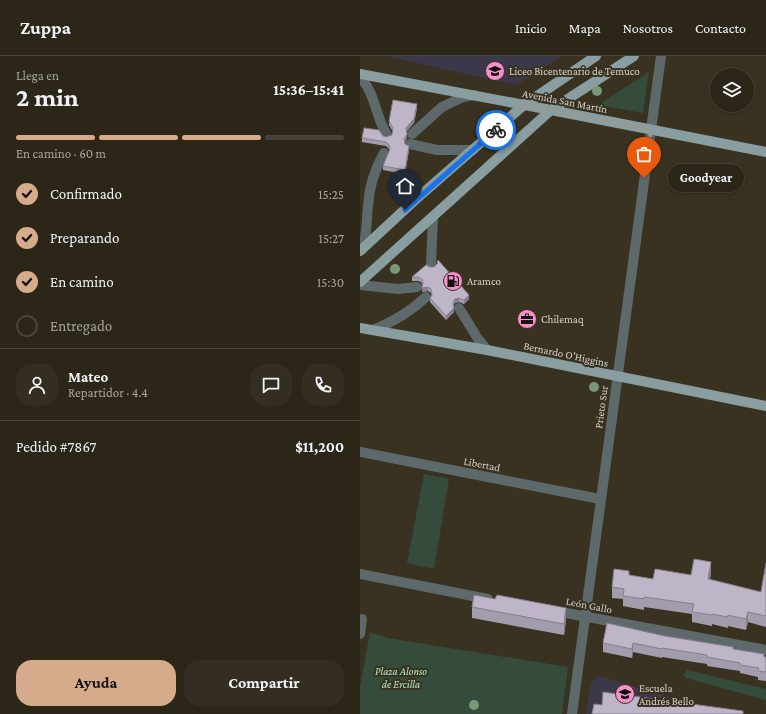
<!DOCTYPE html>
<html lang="es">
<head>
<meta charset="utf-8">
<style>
  :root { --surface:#2c2619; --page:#342e22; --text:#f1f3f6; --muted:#a6a5a2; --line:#484338; --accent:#d6ab8b }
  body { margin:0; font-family:"Crimson Pro",serif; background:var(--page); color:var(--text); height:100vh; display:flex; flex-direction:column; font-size:15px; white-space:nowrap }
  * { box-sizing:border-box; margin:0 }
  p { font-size:13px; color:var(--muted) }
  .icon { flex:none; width:22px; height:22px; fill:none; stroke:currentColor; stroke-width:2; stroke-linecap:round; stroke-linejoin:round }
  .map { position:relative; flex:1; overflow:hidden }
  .details { display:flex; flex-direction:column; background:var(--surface); width:360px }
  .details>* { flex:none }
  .controls { position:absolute; left:350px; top:12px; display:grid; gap:8px }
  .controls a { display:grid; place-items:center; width:44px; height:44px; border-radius:50%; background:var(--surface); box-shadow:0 2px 6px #0003,0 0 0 1px var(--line); font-size:20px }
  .pin { position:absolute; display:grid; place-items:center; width:34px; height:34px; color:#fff; margin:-41px -17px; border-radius:50% 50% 50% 0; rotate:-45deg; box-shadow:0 0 4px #0007 }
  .pin .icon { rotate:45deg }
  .courier { position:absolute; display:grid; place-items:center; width:40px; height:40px; margin:-20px; border:3px solid #1a73e8; border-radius:50%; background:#fff; color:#222; box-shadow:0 1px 5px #0007 }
  .bubble { position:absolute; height:28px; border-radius:14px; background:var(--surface); box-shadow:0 2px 6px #0003,0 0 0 1px var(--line); font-size:13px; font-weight:700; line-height:28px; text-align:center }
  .summary em { font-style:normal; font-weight:700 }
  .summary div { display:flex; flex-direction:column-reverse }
  .summary { display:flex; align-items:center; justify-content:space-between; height:68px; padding:0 16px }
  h1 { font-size:26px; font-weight:700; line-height:30px }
  .bar { display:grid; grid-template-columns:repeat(4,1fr); gap:6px 4px; align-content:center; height:48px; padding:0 16px }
  .bar i { height:5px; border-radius:3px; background:var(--line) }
  .bar .on { background:var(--accent) }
  .bar p { grid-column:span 4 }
  .line { display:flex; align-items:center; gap:10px; padding:0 16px; border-top:1px solid var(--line) }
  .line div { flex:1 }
  .round { display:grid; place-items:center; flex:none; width:42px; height:42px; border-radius:16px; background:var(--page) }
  ol { padding:0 16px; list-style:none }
  li { display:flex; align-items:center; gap:12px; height:44px }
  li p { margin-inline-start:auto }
  li .icon { padding:4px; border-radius:50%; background:var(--accent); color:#111; stroke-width:4 }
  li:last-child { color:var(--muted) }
  li i { width:22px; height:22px; border:2px solid var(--line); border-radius:50% }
  .cta { display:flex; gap:8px; margin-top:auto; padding:8px 16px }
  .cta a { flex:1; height:46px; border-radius:16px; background:var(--accent); color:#111; font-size:16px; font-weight:700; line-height:46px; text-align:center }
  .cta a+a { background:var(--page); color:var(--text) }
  header { display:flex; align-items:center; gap:24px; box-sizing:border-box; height:56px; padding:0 20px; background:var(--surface); border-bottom:1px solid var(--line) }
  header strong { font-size:19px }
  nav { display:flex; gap:22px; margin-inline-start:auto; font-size:14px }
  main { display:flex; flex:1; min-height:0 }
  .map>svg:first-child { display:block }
  .education { fill:#3b3849 }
  .green { fill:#354b3c }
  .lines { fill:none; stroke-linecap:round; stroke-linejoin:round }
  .minor { stroke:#5e696b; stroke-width:10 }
  .major { stroke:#889ea1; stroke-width:10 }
  .tree { fill:#79987a }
  .wall { fill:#a39cad }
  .shaded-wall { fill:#857f8d }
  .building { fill:#beb5c9; stroke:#857f8d }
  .done { stroke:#9f998c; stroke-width:4; stroke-dasharray:0 7.2 }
  .route { stroke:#1a73e8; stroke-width:5 }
  .labels { text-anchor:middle; stroke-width:4; stroke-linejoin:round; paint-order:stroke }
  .poi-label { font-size:11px; fill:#d6d0c6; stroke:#3a3221; text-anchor:start }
  .street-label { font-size:11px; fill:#d6d0c6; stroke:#3a3221 }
  .park-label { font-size:11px; font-style:italic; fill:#adebc2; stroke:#3a3221 }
</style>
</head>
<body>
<header>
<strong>Zuppa</strong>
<nav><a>Inicio</a><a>Mapa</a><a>Nosotros</a><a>Contacto</a></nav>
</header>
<main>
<section class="details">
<div class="summary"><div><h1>2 min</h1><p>Llega en</p></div><em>15:36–15:41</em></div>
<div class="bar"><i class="on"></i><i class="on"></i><i class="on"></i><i></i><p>En camino · 60 m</p></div>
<ol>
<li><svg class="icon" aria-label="check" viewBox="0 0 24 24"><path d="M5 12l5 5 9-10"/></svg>Confirmado<p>15:25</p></li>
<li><svg class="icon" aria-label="check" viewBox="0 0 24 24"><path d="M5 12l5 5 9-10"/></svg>Preparando<p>15:27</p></li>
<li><svg class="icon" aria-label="check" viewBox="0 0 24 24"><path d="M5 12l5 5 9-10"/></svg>En camino<p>15:30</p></li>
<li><i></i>Entregado</li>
</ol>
<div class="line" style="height:72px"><a class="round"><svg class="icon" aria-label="person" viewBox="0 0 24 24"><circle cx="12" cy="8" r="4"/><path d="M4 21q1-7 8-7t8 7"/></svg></a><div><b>Mateo</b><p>Repartidor · 4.4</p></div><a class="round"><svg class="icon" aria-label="chat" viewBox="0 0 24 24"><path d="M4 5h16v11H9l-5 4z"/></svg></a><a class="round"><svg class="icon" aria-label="phone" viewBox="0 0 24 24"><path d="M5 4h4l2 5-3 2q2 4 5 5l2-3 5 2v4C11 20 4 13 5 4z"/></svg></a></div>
<div class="line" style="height:52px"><div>Pedido #7867</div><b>$11,200</b></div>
<div class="cta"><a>Ayuda</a><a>Compartir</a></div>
</section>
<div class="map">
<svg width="406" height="658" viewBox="0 0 406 658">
  <rect width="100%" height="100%" fill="#3a3221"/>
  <g class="education">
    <polygon points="26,0 202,0 156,29"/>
    <polygon points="239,620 368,658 226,658 231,627"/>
  </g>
  <g class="green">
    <polygon points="289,16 283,57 238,49"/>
    <polygon points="64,418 89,423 74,513 47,507"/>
    <polygon points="10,576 28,582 208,611 202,658 0,658 0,631"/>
    <polygon points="327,614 406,633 406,644 326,622 323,619"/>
  </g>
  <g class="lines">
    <g class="minor">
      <path d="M0 21C16 38 15 60 27 79"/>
      <polyline points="52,78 82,51 103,41 114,39"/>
      <polyline points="50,88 77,94 113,94"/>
      <path d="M2 193C8 177 6 166 8 150 9 131 15 113 24 97"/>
      <polyline points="71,209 73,161"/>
      <polyline points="0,229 38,233 57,231"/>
      <polyline points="99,252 118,283 127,294"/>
      <path d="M13 274C33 266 50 256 66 241"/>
      <polyline points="0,396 240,443"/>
      <polyline points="0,518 128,543"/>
      <polyline points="195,555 406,594"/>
      <polyline points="0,578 2,563"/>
      <polyline points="212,658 301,0"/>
    </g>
    <g class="major">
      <polyline points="0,18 191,54 406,96"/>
      <polyline points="0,195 55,144 164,49 236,0"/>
      <polyline points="0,226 191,54 274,0"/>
      <polyline points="0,272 127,294 406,350"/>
    </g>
  </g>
  <g class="tree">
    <circle cx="237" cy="35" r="5"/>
    <circle cx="35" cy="213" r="5"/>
    <circle cx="234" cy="331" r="5"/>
    <circle cx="114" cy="649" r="5"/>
  </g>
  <g class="wall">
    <polygon points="57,52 54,67 47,75 47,82 45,86 45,88 49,94 45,118 23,114 23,110 30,95 29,93 26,90 2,86 2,82 23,80 26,81 32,79 33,76 29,69 29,65"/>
    <polygon points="66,209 109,243 104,248 99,246 95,247 93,250 94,256 86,264 70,246 70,242 72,240 71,237 68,235 62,236 63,229 62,227 59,225 52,225 52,221"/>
    <polygon points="406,507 406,571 388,566 386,574 368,570 368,572 352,568 352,570 332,566 332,558 284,551 284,554 263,550 263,543 252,542 252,531 269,519 293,523 351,517 350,523 401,536"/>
    <polygon points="135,543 206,564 204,579 112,562 112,551"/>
    <polygon points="305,580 373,593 406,601 406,625 398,624 398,621 380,617 380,615 347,610 347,608 302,601 302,602 273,596 272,602 243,596 243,587"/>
  </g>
  <g class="shaded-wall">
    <polygon points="57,48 57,52 54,67 46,76 46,72"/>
    <polygon points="47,78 47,82 44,87 44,83"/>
    <polygon points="49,90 49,94 45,118 45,114"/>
    <polygon points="68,231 68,235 62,236 62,232"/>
    <polygon points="109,239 109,243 104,248 104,244"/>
    <polygon points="99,242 99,246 95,247 93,252 93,248 95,243"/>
    <polygon points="94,252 94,256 86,264 86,260"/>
    <polygon points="351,506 351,517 348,533 348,523"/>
    <polygon points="206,552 206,564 204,579 204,568"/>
    <polygon points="388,556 388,566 386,574 386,563"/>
    <polygon points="273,587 273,596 272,602 272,593"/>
  </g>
  <g class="building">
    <polygon points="33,44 57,48 54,63 46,72 47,78 44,83 45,88 49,90 45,114 23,110 30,93 29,89 26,86 2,82 4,72 19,74 23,80 26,81 32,79 33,72 29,65"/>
    <polygon points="78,204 109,239 104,244 99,242 95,243 93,248 94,252 86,260 70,242 72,239 71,233 68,231 62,232 63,227 62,223 59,221 52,221 66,209 70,211 74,211 77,208"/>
    <polygon points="334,503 351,506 348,523 401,536 406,507 406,560 388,556 386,563 368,559 368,561 352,558 352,559 332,556 334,548 284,541 284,543 263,540 264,533 252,531 254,513 269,515 269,519 293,523 295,513 331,519"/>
    <polygon points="114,539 135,543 137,539 206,552 204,568 112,551"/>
    <polygon points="247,567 305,580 373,591 373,593 404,598 404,601 406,601 406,616 398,615 399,612 380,609 380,607 347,601 347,599 302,592 302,593 273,587 272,593 243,587"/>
    <polygon points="243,636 383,655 383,658 232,658 234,648 242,649"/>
  </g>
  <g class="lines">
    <polyline class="done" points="136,74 164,49 291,74 284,122"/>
    <polyline class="route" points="45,154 136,74"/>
  </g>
  <defs>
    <symbol id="school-disc" viewBox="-11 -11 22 22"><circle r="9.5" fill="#f98fc9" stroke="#3a3221"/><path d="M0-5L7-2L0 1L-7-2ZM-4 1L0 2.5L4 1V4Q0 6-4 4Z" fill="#111"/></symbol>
    <symbol id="fuel-disc" viewBox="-11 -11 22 22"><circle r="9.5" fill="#f98fc9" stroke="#3a3221"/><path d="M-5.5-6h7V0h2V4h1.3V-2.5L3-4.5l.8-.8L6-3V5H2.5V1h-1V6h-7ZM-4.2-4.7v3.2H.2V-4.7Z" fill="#111"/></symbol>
    <symbol id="office-disc" viewBox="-11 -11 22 22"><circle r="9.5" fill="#f98fc9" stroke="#3a3221"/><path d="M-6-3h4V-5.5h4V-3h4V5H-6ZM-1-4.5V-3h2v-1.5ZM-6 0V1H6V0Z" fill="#111"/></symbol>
  </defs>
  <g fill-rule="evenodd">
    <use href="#school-disc" x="124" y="4" width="22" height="22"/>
    <use href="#fuel-disc" x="82" y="214" width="22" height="22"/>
    <use href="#office-disc" x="156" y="252" width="22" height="22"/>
    <use href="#school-disc" x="254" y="627" width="22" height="22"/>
  </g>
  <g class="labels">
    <g class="poi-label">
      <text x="149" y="19">Liceo Bicentenario de Temuco</text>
      <text x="107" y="229">Aramco</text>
      <text x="181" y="267">Chilemaq</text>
      <text x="279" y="636">Escuela<tspan x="279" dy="13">Andrés Bello</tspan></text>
    </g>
    <g class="street-label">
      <text transform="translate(205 45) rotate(11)" y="4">Avenida San Martín</text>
      <text transform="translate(206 298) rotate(12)" y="4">Bernardo O'Higgins</text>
      <text transform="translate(241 351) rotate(-82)" y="4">Prieto Sur</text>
      <text transform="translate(122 408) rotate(11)" y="4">Libertad</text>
      <text transform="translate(229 549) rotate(11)" y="4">León Gallo</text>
    </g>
    <g class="park-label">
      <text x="41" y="619">Plaza Alonso<tspan x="41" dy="13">de Ercilla</tspan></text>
    </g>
  </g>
</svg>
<div class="controls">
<a><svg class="icon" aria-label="layers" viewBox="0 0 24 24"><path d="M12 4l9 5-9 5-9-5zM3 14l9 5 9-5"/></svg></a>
</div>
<div class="pin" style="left:284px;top:122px;background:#ea580c"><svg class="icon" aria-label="bag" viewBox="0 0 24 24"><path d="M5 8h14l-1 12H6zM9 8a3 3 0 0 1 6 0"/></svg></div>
<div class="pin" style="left:45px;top:154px;background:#1f2937"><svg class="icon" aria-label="home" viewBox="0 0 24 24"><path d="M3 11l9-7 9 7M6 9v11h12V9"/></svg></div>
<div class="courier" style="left:136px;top:74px"><svg class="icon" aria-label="bike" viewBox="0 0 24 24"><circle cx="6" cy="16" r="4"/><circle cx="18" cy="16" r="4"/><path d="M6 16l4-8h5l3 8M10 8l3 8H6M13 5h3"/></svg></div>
<div class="bubble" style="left:308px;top:108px;width:76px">Goodyear</div>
</div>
</main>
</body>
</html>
